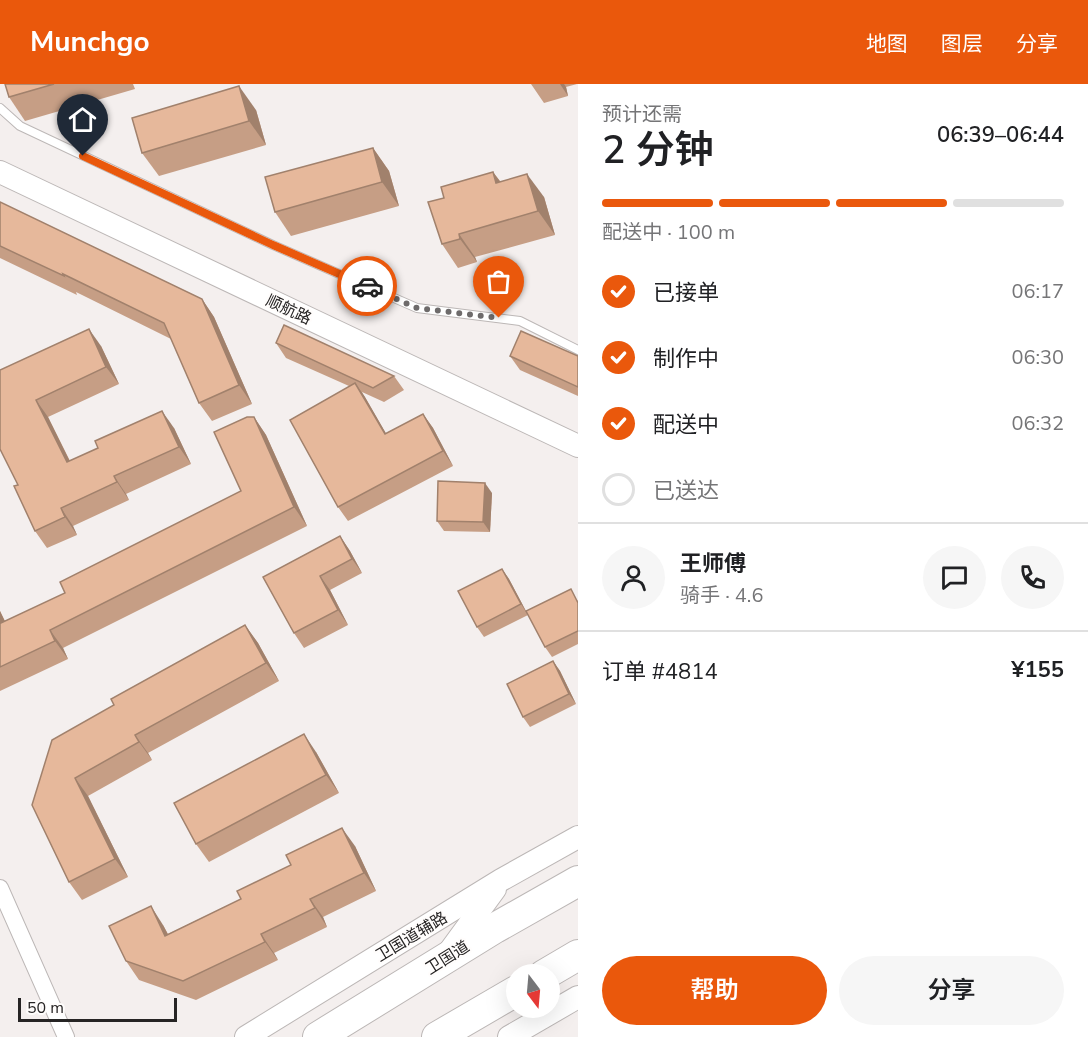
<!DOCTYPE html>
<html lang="zh">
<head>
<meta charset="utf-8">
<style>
  :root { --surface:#fff; --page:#f6f6f6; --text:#202124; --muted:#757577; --line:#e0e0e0; --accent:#ea580c }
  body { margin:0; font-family:"Nunito Sans","Noto Sans SC",sans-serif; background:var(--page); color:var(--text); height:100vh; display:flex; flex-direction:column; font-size:22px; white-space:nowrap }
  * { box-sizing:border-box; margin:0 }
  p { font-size:20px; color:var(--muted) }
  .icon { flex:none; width:33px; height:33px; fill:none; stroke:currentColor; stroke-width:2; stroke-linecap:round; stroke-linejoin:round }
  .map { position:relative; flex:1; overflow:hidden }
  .drawer { display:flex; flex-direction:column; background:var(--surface); width:510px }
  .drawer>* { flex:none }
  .needle { width:39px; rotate:164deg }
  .controls { position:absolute; left:506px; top:880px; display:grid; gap:12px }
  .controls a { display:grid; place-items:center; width:54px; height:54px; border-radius:50%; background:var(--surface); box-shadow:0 6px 24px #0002; font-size:30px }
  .scale { position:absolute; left:18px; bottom:15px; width:159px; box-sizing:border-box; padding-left:6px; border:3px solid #262424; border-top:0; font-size:16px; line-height:21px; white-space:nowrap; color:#262424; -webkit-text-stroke:4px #fffdfc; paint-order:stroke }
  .pin { position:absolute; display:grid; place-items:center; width:51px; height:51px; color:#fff; margin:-62px -26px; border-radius:50% 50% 50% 0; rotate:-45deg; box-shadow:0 0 6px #0007 }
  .pin .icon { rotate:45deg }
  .courier { position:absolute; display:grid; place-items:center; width:60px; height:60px; margin:-30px; border:4px solid #ea580c; border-radius:50%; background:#fff; color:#222; box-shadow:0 2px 8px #0007 }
  .headline em { font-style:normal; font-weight:600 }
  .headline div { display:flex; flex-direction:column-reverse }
  .headline { display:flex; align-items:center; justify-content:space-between; height:102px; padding:0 24px }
  h1 { font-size:39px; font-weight:600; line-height:45px }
  .bar { display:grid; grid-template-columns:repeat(4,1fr); gap:9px 6px; align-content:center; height:72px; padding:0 24px }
  .bar i { height:8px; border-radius:4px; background:var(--line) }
  .bar .active { background:var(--accent) }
  .bar p { grid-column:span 4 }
  .line { display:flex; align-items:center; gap:15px; padding:0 24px; border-top:2px solid var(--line) }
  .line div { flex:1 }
  .round { display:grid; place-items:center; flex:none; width:63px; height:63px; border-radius:32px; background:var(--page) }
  ol { padding:0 24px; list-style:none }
  li { display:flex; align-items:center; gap:18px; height:66px }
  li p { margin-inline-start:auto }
  li .icon { padding:6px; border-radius:50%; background:var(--accent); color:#fff; stroke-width:4 }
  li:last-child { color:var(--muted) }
  li i { width:33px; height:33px; border:3px solid var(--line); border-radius:50% }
  .action { display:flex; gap:12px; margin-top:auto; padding:12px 24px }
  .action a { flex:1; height:69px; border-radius:36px; background:var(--accent); color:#fff; font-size:24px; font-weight:600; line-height:69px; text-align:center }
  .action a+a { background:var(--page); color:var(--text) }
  header { display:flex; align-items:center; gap:36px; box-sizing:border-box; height:84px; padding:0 30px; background:var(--accent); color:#fff }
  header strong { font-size:28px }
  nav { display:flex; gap:33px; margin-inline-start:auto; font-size:21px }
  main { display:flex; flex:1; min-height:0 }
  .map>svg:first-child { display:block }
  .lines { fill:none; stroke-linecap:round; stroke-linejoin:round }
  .lane-casing { stroke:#bcb7b6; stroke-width:10 }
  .street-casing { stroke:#bcb7b6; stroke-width:18 }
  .secondary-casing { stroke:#bcb7b6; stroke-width:24 }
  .highway-casing { stroke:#bcb7b6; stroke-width:32 }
  .lane { stroke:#fff; stroke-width:8 }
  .street { stroke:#fff; stroke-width:16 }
  .secondary { stroke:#fff; stroke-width:22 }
  .highway { stroke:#fff; stroke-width:30 }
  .wall { fill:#c69e85 }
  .shaded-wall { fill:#a1816c }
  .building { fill:#e6b89b; stroke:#a1816c; stroke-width:1.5 }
  .done { stroke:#6e6b6b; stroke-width:6; stroke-dasharray:0 10.8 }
  .route { stroke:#ea580c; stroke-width:8 }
  .labels { text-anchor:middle; stroke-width:4.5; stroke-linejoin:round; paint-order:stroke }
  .street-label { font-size:16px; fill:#262424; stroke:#fffdfc }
</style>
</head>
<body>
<header>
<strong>Munchgo</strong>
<nav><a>地图</a><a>图层</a><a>分享</a></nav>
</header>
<main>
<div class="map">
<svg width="578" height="953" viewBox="0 0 578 953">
  <rect width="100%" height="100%" fill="#f4efee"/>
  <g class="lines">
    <defs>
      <polyline id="lane" points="0,24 20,42 273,161 417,224 520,237 578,266"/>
      <polyline id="street" points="0,804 66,953"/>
      <g id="secondary">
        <polyline points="0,88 578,362"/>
        <polyline points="449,868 495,805"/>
        <polyline points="246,953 501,796 578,753"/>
        <polyline points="509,953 578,913"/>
      </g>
      <g id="highway">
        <polyline points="544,891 578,871"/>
        <polyline points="318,953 495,844 578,797"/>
        <polyline points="437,953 516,907"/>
      </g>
    </defs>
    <use href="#lane" class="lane-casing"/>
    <use href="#street" class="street-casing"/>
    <use href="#secondary" class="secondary-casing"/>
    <use href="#highway" class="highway-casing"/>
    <use href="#lane" class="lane"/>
    <use href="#street" class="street"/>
    <use href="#secondary" class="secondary"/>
    <use href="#highway" class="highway"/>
  </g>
  <g class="wall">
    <polygon points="5,0 133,0 135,5 25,37 9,13"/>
    <polygon points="531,0 577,0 566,3 568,12 544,19"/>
    <polygon points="256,26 266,61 159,92 142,69"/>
    <polygon points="373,64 389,87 399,122 291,152 275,128"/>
    <polygon points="493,88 500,97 544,113 555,151 475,173 477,178 458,184 442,160 444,114"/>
    <polygon points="0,118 202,215 214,233 252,320 212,337 199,319 171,255 76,208 77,211 0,174"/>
    <polygon points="276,259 394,292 404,306 384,318 362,308 386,350 423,330 433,344 453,382 348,437 338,423 349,302 286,274"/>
    <polygon points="101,262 119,300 48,333 70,377 174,344 191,380 126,410 129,416 73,442 77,451 47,464 35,447 18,401 0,286"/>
    <polygon points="510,272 578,272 578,312 520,286"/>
    <polygon points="254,333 266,351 307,442 63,564 68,575 0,607 0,527 5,537 65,509 241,407"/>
    <polygon points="492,409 490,448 444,447 437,437"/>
    <polygon points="340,452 350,467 362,489 330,506 348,541 304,564 294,549 263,493"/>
    <polygon points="502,485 509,495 528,531 484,553 477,543"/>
    <polygon points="578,516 578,560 552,573 545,563"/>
    <polygon points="245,541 258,559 279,597 148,669 152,676 88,712 128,793 82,816 69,798 32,721 114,621"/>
    <polygon points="553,577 560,587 576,620 530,643 523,633"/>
    <polygon points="316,668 339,709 209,778 196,760"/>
    <polygon points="355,762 376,807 323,833 327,843 274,869 278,876 196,916 139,896 126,877 163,841 168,850 241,815 291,781"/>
  </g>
  <g class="shaded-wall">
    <polygon points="560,0 564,0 566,3 568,12"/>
    <polygon points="239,2 256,26 266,61 249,37"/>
    <polygon points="373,64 389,87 399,122 382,98"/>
    <polygon points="493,88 510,111 496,99"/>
    <polygon points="527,90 544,113 555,151 538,127"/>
    <polygon points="459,150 475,173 477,178 460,155"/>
    <polygon points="202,215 214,233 252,320 239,301"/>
    <polygon points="89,245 101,262 119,300 106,283"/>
    <polygon points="355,299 365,313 395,365 385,350"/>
    <polygon points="36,316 48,333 79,396 67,378"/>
    <polygon points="162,327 174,344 191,380 179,363"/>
    <polygon points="423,330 433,344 453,382 443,367"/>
    <polygon points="254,333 266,351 307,442 294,423"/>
    <polygon points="114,392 126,410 129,416 117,398"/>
    <polygon points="485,399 492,409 490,448 483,438"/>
    <polygon points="61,424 73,442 77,451 65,433"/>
    <polygon points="340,452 350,467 362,489 352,475"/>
    <polygon points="502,485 509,495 528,531 521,520"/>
    <polygon points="320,492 330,506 348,541 338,526"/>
    <polygon points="0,527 14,557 0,536"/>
    <polygon points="245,541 258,559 279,597 266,579"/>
    <polygon points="50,546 63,564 68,575 55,557"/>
    <polygon points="553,577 560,587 576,620 569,610"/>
    <polygon points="304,650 316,668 339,709 326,691"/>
    <polygon points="135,651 148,669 152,676 139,658"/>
    <polygon points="75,694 88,712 128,793 115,775"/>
    <polygon points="342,744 355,762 376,807 364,789"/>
    <polygon points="310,815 323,833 327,843 315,824"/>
    <polygon points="151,822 163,841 178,870 165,852"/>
    <polygon points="261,850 274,869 278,876 265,858"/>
  </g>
  <g class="building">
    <polygon points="5,0 54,0 9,13"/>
    <polygon points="239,2 249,37 142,69 132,34"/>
    <polygon points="373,64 382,98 275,128 265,93"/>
    <polygon points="493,88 496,99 527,90 538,127 459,150 460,155 442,160 428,118 444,114 441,103"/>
    <polygon points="0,118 202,215 239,301 199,319 164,239 63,190 64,192 0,162"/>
    <polygon points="284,241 394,292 373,304 276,259"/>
    <polygon points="89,245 106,283 36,316 67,378 98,364 95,357 162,327 179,363 114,392 117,398 61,424 65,433 35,447 14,402 18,401 0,365 0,286"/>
    <polygon points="521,247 578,272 578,303 510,272"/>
    <polygon points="355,299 385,350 423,330 443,367 338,423 290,336"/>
    <polygon points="247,333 254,333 294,423 50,546 55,557 0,583 0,536 1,539 65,509 60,498 241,407 214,348"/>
    <polygon points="438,397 485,399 483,438 437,437"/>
    <polygon points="340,452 352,475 320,492 338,526 294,549 263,493"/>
    <polygon points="502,485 521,520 477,543 458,507"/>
    <polygon points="571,505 578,519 578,547 545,563 526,527"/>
    <polygon points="245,541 266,579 135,651 139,658 75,694 115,775 69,798 32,721 52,656 114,621 111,615"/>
    <polygon points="553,577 569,610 523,633 507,600"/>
    <polygon points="304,650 326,691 196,760 174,719"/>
    <polygon points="342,744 364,789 310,815 315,824 261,850 265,858 183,897 126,877 109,842 151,822 165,852 241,815 237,807 291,781 286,771"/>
  </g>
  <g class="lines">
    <polyline class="done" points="367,202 417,224 499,234"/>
    <polyline class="route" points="83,72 273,161 367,202"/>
  </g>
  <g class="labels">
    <g class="street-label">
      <text transform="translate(289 225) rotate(25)" y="6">顺航路</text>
      <text transform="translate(411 852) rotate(-31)" y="6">卫国道辅路</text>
      <text transform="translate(447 873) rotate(-32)" y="6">卫国道</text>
    </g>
  </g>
</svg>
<div class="controls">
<a><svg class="needle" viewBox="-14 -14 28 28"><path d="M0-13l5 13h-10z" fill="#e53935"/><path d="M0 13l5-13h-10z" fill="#757577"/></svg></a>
</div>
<div class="scale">50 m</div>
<div class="pin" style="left:499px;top:234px;background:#ea580c"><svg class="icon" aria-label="bag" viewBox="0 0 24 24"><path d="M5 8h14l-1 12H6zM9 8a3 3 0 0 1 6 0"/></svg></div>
<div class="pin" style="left:83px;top:72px;background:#1f2937"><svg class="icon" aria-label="home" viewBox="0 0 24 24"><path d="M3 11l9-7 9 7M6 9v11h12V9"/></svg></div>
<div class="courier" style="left:367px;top:202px"><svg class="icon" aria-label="car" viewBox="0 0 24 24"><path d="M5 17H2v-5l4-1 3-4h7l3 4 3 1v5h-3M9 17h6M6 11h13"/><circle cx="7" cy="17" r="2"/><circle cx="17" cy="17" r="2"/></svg></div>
</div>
<section class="drawer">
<div class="headline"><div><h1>2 分钟</h1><p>预计还需</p></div><em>06:39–06:44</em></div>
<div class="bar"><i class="active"></i><i class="active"></i><i class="active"></i><i></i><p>配送中 · 100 m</p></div>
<ol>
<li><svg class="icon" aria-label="check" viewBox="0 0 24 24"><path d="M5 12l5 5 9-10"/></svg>已接单<p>06:17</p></li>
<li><svg class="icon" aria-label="check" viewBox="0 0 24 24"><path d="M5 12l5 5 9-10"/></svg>制作中<p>06:30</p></li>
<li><svg class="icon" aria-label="check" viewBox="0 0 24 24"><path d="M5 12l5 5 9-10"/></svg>配送中<p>06:32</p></li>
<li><i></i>已送达</li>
</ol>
<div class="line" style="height:108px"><a class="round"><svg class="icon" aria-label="person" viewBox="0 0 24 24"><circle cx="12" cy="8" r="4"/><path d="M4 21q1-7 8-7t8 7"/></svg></a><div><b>王师傅</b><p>骑手 · 4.6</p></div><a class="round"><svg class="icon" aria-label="chat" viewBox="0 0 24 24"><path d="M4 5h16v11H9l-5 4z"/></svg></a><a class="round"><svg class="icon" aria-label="phone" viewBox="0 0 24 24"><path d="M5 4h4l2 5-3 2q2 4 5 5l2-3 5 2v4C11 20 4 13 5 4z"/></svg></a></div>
<div class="line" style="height:78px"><div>订单 #4814</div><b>¥155</b></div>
<div class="action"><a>帮助</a><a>分享</a></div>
</section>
</main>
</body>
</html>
